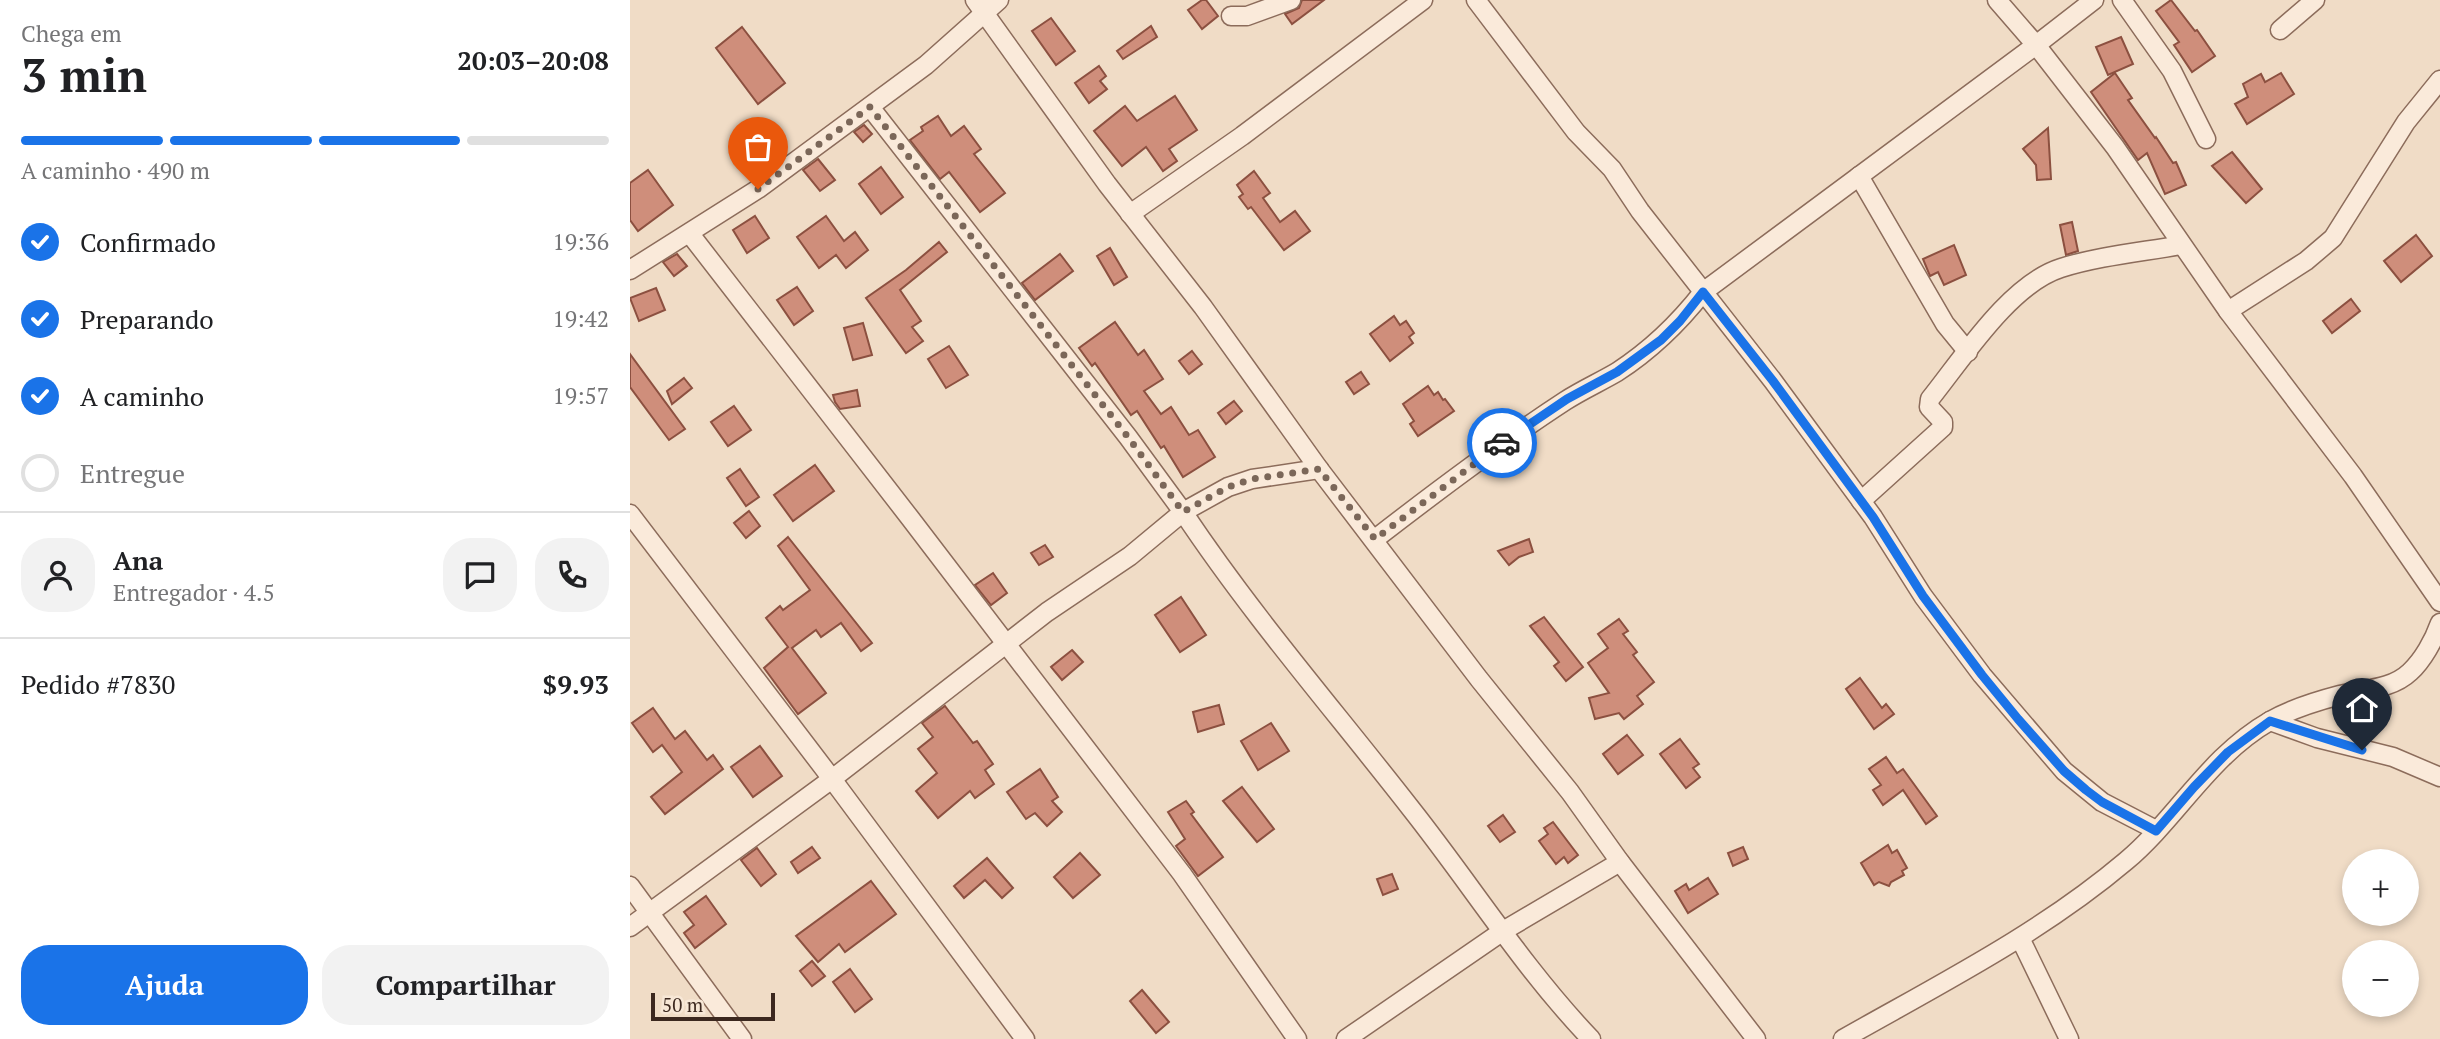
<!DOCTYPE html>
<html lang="pt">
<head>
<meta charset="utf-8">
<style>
  :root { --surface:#fff; --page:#f2f2f2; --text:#202124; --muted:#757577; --line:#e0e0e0; --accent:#1a73e8 }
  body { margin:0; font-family:"PT Serif",serif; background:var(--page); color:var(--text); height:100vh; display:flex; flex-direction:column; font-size:26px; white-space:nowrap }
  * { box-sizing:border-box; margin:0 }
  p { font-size:23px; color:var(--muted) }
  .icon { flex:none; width:38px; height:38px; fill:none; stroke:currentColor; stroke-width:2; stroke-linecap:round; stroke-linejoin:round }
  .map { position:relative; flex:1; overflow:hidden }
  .side { display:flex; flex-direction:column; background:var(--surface); width:630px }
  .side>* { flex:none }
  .buttons { position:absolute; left:1712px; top:849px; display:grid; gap:14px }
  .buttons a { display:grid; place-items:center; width:77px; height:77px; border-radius:50%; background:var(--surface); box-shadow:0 4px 10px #0003; font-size:35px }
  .scale { position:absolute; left:21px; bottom:18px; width:124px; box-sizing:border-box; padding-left:7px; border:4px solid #3c281f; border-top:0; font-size:19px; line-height:24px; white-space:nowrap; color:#3c281f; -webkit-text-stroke:5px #f7e7d6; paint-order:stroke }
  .pin { position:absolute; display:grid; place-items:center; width:60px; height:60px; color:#fff; margin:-72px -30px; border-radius:50% 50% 50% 0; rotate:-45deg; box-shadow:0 0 7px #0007 }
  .pin .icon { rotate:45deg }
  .courier { position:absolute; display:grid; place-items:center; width:70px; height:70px; margin:-35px; border:5px solid #1a73e8; border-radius:50%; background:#fff; color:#222; box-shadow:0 2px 9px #0007 }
  .overview em { font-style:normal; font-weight:600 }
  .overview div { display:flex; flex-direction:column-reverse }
  .overview { display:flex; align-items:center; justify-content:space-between; height:119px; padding:0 21px }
  h1 { font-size:46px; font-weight:600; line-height:52px }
  .bar { display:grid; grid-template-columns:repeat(4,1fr); gap:10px 7px; align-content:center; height:84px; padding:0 21px }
  .bar i { height:9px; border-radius:5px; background:var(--line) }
  .bar .current { background:var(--accent) }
  .bar p { grid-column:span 4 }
  .line { display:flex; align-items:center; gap:18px; padding:0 21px; border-top:2px solid var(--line) }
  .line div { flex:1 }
  .round { display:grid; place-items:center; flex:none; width:74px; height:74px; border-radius:28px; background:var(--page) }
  ol { padding:0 21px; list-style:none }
  li { display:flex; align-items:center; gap:21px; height:77px }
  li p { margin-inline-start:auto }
  li .icon { padding:7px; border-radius:50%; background:var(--accent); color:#fff; stroke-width:4 }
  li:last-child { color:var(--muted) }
  li i { width:38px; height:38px; border:4px solid var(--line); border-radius:50% }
  .primary-button { display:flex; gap:14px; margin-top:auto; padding:14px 21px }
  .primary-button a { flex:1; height:80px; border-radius:28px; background:var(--accent); color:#fff; font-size:28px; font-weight:600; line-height:80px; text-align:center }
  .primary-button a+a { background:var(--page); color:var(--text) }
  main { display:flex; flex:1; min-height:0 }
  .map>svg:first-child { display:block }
  .building { fill:#cf8e7b; stroke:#8c5040; stroke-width:2 }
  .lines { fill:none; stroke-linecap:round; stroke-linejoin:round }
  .minor-casing { stroke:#8c6c5b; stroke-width:21 }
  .minor { stroke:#faeada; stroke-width:18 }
  .done { stroke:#7b6759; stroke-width:7; stroke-dasharray:0 12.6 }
  .route { stroke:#1a73e8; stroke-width:9 }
</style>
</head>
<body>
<main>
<section class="side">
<div class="overview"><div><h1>3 min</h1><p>Chega em</p></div><em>20:03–20:08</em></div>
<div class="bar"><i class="current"></i><i class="current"></i><i class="current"></i><i></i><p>A caminho · 490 m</p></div>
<ol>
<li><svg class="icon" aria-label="check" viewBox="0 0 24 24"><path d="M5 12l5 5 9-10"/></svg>Confirmado<p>19:36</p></li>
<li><svg class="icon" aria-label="check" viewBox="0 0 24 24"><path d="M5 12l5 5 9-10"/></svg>Preparando<p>19:42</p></li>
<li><svg class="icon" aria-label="check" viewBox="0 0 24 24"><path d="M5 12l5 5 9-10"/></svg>A caminho<p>19:57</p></li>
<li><i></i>Entregue</li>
</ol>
<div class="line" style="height:126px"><a class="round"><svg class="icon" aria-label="person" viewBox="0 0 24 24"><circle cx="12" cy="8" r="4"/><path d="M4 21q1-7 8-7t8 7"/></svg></a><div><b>Ana</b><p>Entregador · 4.5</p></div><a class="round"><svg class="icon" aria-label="chat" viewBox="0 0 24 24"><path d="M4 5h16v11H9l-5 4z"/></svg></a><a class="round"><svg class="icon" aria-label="phone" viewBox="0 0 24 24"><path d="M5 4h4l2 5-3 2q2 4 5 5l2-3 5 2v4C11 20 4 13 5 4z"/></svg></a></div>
<div class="line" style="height:91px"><div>Pedido #7830</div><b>$9.93</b></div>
<div class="primary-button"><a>Ajuda</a><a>Compartilhar</a></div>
</section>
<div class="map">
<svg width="1810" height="1039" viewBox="0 0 1810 1039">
  <rect width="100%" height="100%" fill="#f0dcc6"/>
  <g class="building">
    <polygon points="572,0 576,0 588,16 572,29 558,10"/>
    <polygon points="672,0 694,0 662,24 655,14 669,8"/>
    <polygon points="1541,0 1565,31 1567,30 1585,56 1562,72 1544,45 1549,42 1526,11"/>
    <polygon points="421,18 445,51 426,65 402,31"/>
    <polygon points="521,26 527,37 493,59 487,51"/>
    <polygon points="112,27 155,83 128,104 86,48"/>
    <polygon points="1491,37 1503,64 1478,75 1466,47"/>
    <polygon points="469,66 476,76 470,81 477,89 459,103 445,83"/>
    <polygon points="1485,73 1502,98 1498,100 1525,138 1526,137 1543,163 1546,162 1556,185 1535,194 1517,153 1508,160 1461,92"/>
    <polygon points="1651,73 1664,94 1617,124 1605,104 1618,97 1613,84 1631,74 1635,82"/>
    <polygon points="545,96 567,130 539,149 547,161 533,171 516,147 492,166 464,131 495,106 507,121"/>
    <polygon points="308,116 321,136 334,126 351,149 344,154 375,193 350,212 319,172 310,179 280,140 293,131 291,127"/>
    <polygon points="234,125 242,134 233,142 224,132"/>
    <polygon points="1418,128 1421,179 1407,180 1406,165 1393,149"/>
    <polygon points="1602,152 1632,189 1616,203 1582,166"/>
    <polygon points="188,159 205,180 190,191 173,170"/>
    <polygon points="251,167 273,197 251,214 229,184"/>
    <polygon points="18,170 43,205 8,231 0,220 0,183"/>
    <polygon points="624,171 640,193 633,198 650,222 665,211 680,231 654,250 621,207 618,209 609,197 613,194 607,185"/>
    <polygon points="125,216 139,238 117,253 103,230"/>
    <polygon points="196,216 214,241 225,232 238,250 216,268 206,255 189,268 167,237"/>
    <polygon points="1442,222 1448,251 1436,255 1430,225"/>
    <polygon points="1786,235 1802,256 1771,282 1754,261"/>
    <polygon points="309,242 317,252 270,290 291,321 282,327 293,341 276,353 236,298 276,270"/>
    <polygon points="1324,245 1336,275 1314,285 1308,272 1300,276 1293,259"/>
    <polygon points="480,248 497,277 484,285 467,256"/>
    <polygon points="47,254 57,266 44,276 33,262"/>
    <polygon points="430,254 443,271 405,300 392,283"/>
    <polygon points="167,287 183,311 164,325 147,300"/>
    <polygon points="26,288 35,310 9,321 0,298"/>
    <polygon points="1721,299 1730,311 1702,333 1693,321"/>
    <polygon points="764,316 770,325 776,321 784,333 779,337 783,343 760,361 740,334"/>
    <polygon points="485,322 508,355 514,350 533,379 514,391 531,414 541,407 559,435 568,430 585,457 553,477 534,446 531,448 507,411 501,415 465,363 462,366 449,348"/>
    <polygon points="233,323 242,355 223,360 214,328"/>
    <polygon points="319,346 338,375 316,388 298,359"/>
    <polygon points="562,351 572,364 559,374 549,361"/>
    <polygon points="0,354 55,429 39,440 0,387"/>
    <polygon points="731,372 739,384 724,394 716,382"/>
    <polygon points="54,378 62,388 42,404 37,391"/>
    <polygon points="798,386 804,395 808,392 813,400 815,399 824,411 788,436 780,424 784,421 773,404"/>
    <polygon points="227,390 230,406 210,409 205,402 203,395"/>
    <polygon points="604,401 612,411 596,424 588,413"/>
    <polygon points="104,406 121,430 98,446 81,422"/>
    <polygon points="185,465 204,491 163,521 144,495"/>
    <polygon points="110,469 129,497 116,506 97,478"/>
    <polygon points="119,511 130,526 116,538 104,523"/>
    <polygon points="158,537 242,643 231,651 211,623 191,637 186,630 162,648 196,693 168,714 134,668 158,647 136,618 150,606 153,610 180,590 148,546"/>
    <polygon points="899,539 903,552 889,557 879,565 868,551"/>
    <polygon points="415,545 423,557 409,565 401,553"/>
    <polygon points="363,573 377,593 361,605 345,585"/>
    <polygon points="551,597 576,635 550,652 525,615"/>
    <polygon points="914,617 953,667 936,681 924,666 929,662 900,626"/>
    <polygon points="989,619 998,631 993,634 1007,652 1003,655 1024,682 1007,696 1013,704 994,719 989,713 965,719 959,698 979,693 958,663 978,648 968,634"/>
    <polygon points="442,650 453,662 432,680 421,667"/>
    <polygon points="1230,678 1252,708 1256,704 1264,714 1244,729 1216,689"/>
    <polygon points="589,705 594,724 568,732 563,712"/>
    <polygon points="315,706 343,743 347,741 363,764 355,770 364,784 345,798 340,791 308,818 286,791 307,773 288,749 303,737 292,723"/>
    <polygon points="23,708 45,739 55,731 77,760 83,755 93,769 35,814 21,797 52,772 32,745 23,752 2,723"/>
    <polygon points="641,723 659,751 628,770 611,741"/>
    <polygon points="997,735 1013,755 988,774 973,754"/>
    <polygon points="1050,739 1069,764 1063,768 1070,777 1056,788 1030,754"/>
    <polygon points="130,746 152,776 123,797 101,767"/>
    <polygon points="1256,757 1267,773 1273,769 1307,816 1296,824 1273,790 1253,805 1243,790 1251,785 1239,769"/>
    <polygon points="410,769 428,797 422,801 432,812 417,826 405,813 396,819 377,792"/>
    <polygon points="612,787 644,829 627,842 593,801"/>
    <polygon points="556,801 564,812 561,814 593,857 568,876 546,846 555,839 538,812"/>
    <polygon points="873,815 885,832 870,842 858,826"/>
    <polygon points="923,822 948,855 938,863 934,857 926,864 909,841 918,834 914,828"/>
    <polygon points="1258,845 1262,853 1267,850 1277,868 1272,871 1274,875 1261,882 1259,886 1249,882 1244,885 1231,863"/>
    <polygon points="182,847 190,858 168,873 161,862"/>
    <polygon points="1113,847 1118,859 1103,866 1098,853"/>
    <polygon points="127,848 146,874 131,886 111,860"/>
    <polygon points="450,853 470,875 443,898 424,877"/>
    <polygon points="357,858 383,888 372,898 355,880 334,898 324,886"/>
    <polygon points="762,874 768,889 753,895 747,879"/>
    <polygon points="1078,878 1088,894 1058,913 1045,891 1056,884 1059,890"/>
    <polygon points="241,881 266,914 215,952 209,944 188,962 166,936"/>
    <polygon points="76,896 96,924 65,948 54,933 64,925 54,912"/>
    <polygon points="182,961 195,976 182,986 170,971"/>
    <polygon points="220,969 242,999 225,1012 203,982"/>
    <polygon points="512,990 539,1022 526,1033 500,1001"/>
  </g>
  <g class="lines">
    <defs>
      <g id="minor">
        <polyline points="345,0 477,184 573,307 689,469 849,679 940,792 990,862 1126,1039"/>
        <polyline points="846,0 946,132 982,169 1010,211 1143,381 1243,517 1293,596 1352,675 1434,771 1472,802 1526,830"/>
        <polyline points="1367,0 1406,45 1485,147 1598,311 1723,476 1810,602"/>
        <polyline points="1492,0 1542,71 1576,139"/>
        <polyline points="601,16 617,16 661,0"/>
        <polyline points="1650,30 1685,0"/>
        <polyline points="240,107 498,437 553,512 598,487 622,479 689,469"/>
        <polyline points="1229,176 1315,324 1338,352"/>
        <polyline points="500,214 612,136 793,0"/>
        <polyline points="60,234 280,518 552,874 667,1039"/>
        <polyline points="0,270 128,189 296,65 369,0"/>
        <polyline points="1598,311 1676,261 1703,238 1776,122 1810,80"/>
        <path d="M1231 501 1313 427V422L1299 407 1300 399C1333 358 1380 284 1431 268 1469 256 1512 252 1551 245"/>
        <polyline points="0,514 202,779 395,1039"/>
        <path d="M745 539C807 491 869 444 935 401 952 390 970 382 987 372 1021 350 1048 324 1073 292L1406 45 1464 0"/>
        <polyline points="1640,721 1687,738 1763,757 1810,777"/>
        <polyline points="0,886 112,1039"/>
        <path d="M0 927 202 779 417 612 500 556 553 512C623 617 705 711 782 810 842 886 894 969 961 1039"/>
        <polyline points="1390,938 1439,1039"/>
        <polyline points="716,1039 873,931 990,862"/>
        <path d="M1213 1039C1310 984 1411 933 1496 861 1547 818 1579 756 1640 721 1661 709 1687 701 1710 695 1733 689 1761 690 1780 672 1793 660 1804 640 1810 623"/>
      </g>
    </defs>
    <use href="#minor" class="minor-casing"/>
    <use href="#minor" class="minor"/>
  </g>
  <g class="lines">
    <polyline class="done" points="128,189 240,107 498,437 553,512 598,487 622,479 689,469 745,539 872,443"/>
    <polyline class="route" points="872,443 937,399 987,372 1031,340 1050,321 1073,292 1143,381 1243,517 1293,596 1352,675 1388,719 1434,771 1456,790 1472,802 1526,831 1564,787 1598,752 1640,721 1732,750"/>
  </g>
</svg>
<div class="buttons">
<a>+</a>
<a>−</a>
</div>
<div class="scale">50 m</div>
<div class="pin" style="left:128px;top:189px;background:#ea580c"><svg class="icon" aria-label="bag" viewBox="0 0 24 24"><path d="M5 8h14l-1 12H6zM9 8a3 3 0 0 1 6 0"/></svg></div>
<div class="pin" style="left:1732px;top:750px;background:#1f2937"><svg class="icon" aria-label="home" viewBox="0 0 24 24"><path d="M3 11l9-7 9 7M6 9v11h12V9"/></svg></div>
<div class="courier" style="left:872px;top:443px"><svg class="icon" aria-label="car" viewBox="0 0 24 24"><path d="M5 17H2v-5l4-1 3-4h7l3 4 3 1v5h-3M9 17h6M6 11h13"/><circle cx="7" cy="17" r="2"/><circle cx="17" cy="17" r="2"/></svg></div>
</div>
</main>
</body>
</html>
